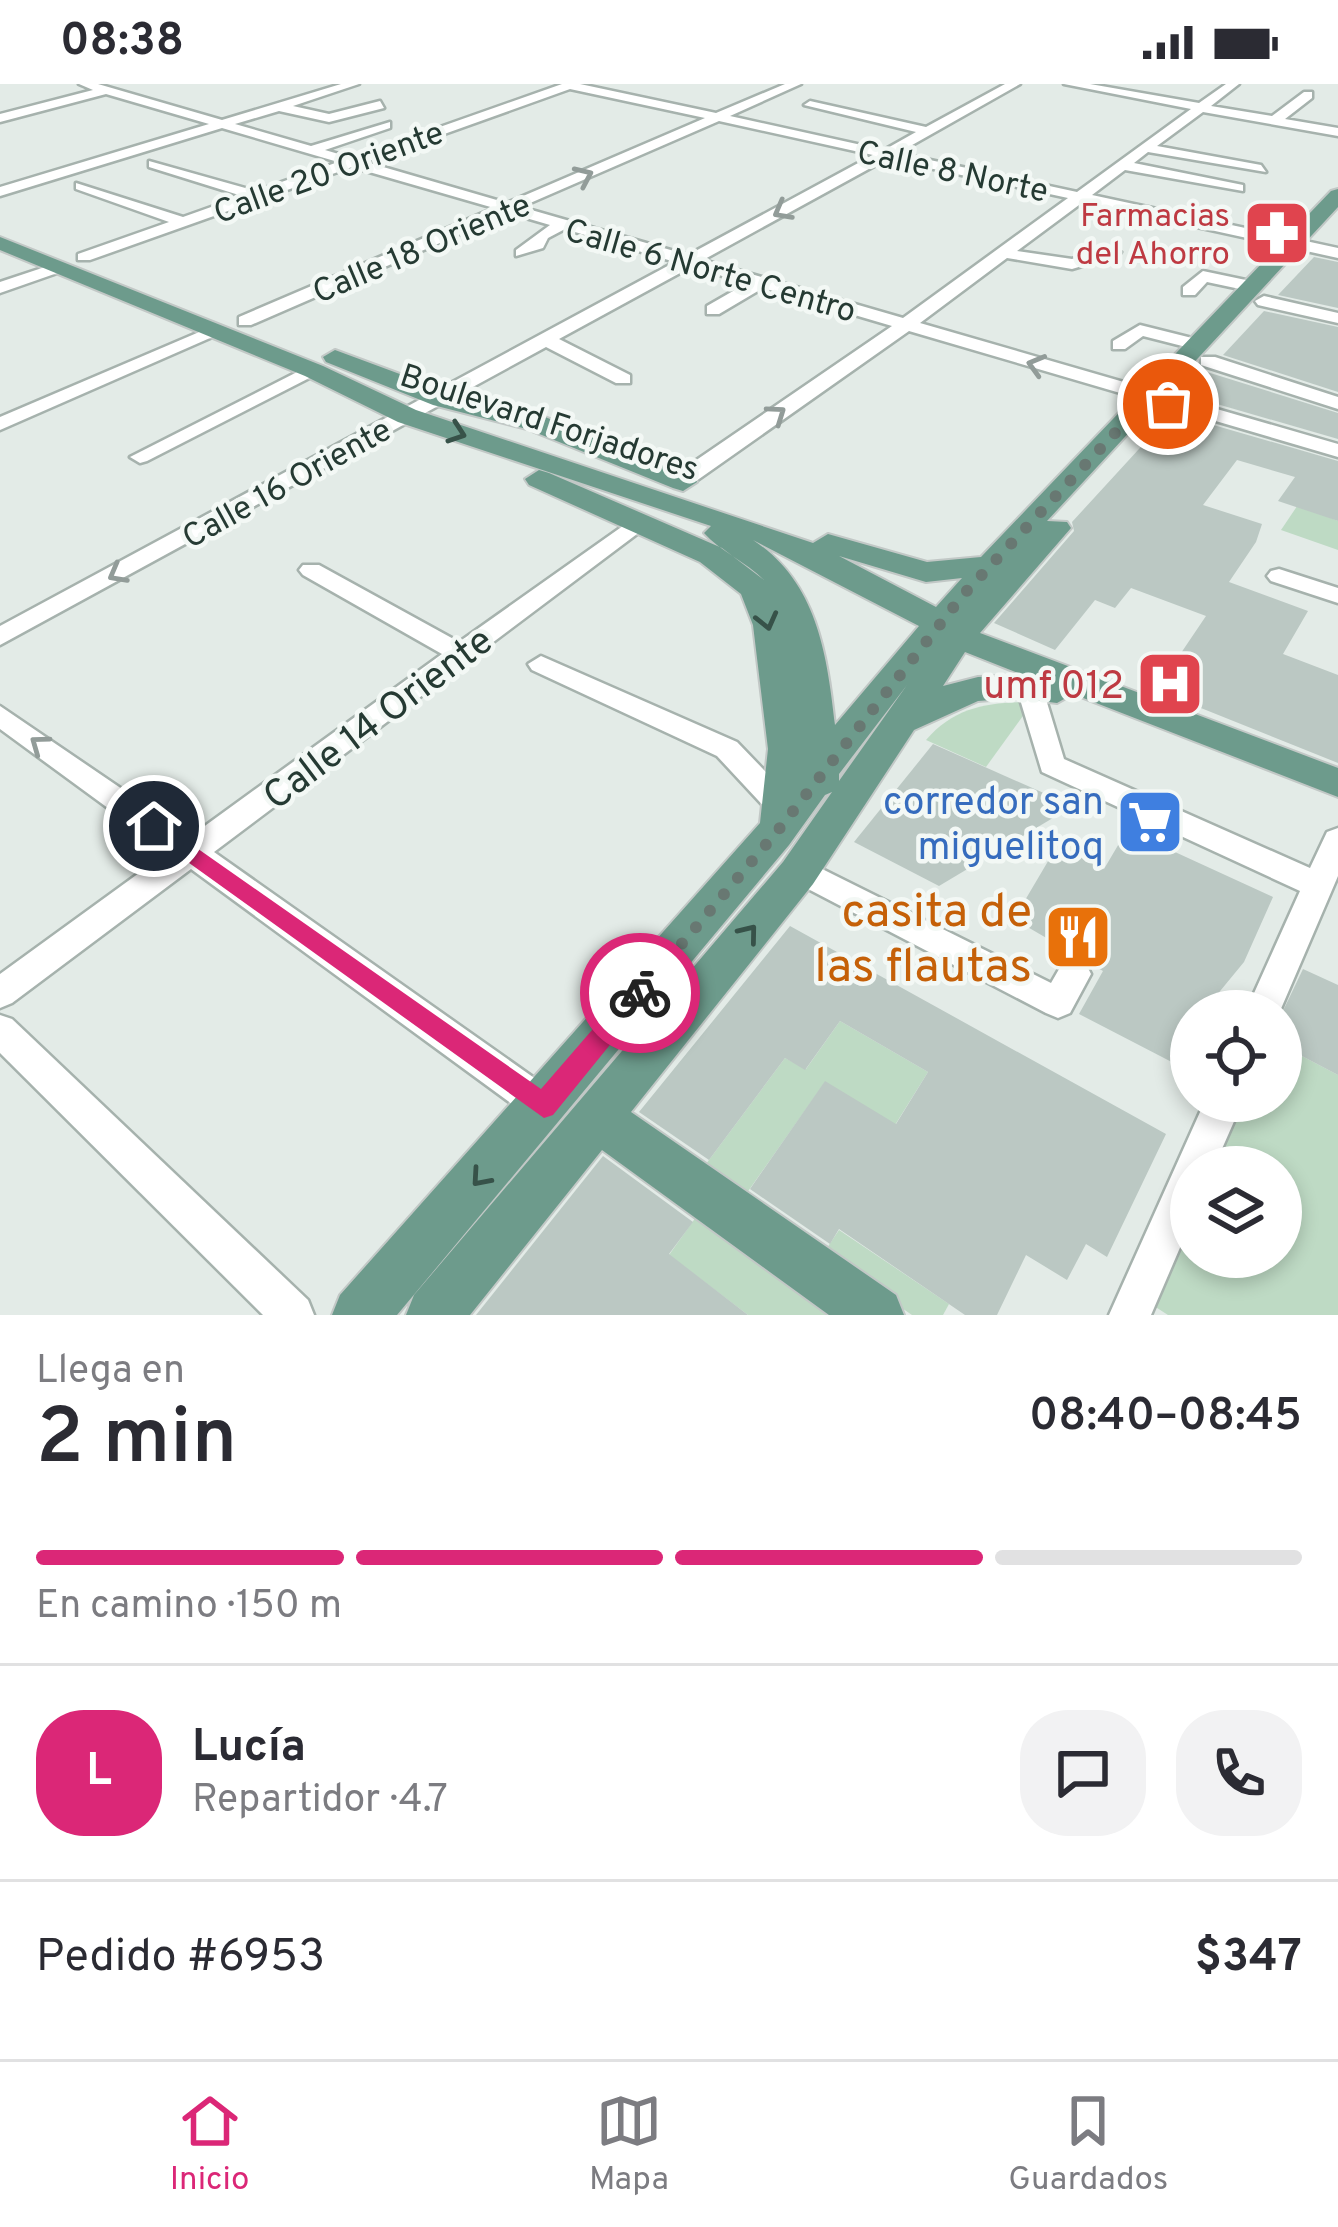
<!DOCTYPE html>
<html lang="es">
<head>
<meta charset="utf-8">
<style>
  :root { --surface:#fff; --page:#f2f2f3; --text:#2b2b33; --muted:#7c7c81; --line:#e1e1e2; --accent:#db2777 }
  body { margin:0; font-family:Overpass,sans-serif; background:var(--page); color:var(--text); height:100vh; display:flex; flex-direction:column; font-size:45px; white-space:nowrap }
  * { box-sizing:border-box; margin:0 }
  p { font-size:39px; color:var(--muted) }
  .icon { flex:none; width:66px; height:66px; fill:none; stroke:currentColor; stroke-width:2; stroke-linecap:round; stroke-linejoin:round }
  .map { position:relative; height:1231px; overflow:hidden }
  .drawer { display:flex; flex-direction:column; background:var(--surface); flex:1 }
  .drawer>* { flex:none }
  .buttons { position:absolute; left:1170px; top:906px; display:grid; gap:24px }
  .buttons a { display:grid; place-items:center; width:132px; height:132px; border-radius:50%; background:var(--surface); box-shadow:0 6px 18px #0003; font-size:60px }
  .pin { position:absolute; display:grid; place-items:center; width:102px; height:102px; color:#fff; margin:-51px; border:6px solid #fff; border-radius:50%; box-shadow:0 3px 12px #0007 }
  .courier { position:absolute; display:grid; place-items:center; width:120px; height:120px; margin:-60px; border:9px solid #db2777; border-radius:50%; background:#fff; color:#222; box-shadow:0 3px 15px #0007 }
  .head em { font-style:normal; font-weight:600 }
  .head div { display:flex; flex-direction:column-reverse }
  .head { display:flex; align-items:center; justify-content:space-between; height:204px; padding:0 36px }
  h1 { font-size:78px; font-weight:600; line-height:90px }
  .bar { display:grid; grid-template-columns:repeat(4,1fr); gap:18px 12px; align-content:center; height:144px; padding:0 36px }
  .bar i { height:15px; border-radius:9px; background:var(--line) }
  .bar .on { background:var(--accent) }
  .bar p { grid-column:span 4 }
  .line { display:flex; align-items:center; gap:30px; padding:0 36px; border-top:3px solid var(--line) }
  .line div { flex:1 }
  .round { display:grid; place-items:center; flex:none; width:126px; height:126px; border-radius:48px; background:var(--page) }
  .status { display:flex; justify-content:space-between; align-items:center; height:84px; padding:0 60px; background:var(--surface); direction:ltr }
  .status svg { height:33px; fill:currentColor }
  .tab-bar { display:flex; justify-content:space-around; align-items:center; height:168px; border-top:3px solid var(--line); background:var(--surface); font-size:33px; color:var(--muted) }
  .tab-bar a { display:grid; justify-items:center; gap:6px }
  .tab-bar .on { color:var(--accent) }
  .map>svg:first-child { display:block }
  .green { fill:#bedac4 }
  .building { fill:#bbc8c3 }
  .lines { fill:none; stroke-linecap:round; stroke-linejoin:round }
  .minor-casing { stroke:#a6b2ad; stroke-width:5 }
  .major-casing { stroke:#c2c8c6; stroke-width:4 }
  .minor { fill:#fff; fill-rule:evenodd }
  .major { fill:#6d9b8c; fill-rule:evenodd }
  .oneway { stroke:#929c99 }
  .oneway2 { stroke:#375249 }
  .route { fill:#db2777 }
  .done { stroke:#687872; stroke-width:12; stroke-dasharray:0 21.6 }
  .labels { text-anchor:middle; stroke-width:9; stroke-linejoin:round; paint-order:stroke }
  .far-street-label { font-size:33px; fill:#253a33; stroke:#f3f8f5 }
  .far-health-label { font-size:33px; fill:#be3a42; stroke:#f3f8f5; text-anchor:end }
  .health-label { font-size:39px; fill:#be3a42; stroke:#f3f8f5; text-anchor:end }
  .street-label { font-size:39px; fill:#253a33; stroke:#f3f8f5 }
  .shop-label { font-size:39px; fill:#366cbe; stroke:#f3f8f5; text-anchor:end }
  .near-food-label { font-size:48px; fill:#c56008; stroke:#f3f8f5; text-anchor:end }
</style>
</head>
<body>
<div class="status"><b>08:38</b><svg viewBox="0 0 49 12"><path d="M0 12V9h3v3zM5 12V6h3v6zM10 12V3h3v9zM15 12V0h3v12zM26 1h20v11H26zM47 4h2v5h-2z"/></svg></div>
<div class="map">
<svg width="1338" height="1231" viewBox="0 0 1338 1231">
  <rect width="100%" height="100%" fill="#e3ebe7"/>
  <g class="green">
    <polygon points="1312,400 1326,432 1338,437 1338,466 1281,446"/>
    <path d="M1033 618 986 683 926 656C955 622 990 618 1033 618Z"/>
    <polygon points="840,937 928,988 895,1041 825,998 744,1113 703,1084 785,974 806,985"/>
    <polygon points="1281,961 1338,991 1338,1231 1168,1231 1154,1222 1191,1130 1191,1173 1281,1173 1281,1083 1210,1083 1237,1017 1281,1017"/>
    <polygon points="696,1133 830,1231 748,1231 669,1171"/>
    <polygon points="839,1146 949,1220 943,1231 912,1231 823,1170"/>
  </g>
  <g class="building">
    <polygon points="1314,173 1338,178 1338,224 1278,211"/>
    <polygon points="1264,227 1338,243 1338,308 1223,271"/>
    <polygon points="1207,288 1338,329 1338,355 1186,311"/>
    <polygon points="1172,329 1338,377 1338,437 1278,417 1295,393 1237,376 1203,421 1262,440 1256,458 1229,498 1308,527 1283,570 1338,591 1338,679 1156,606 1206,532 1131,504 1115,524 1095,516 1055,566 994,539 1074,447 1072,438"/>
    <polygon points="933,660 1073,722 939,802 854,758"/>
    <polygon points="1127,746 1273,813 1244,878 1216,912 1242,927 1191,927 1191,988 1079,930 1103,887 1014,835 1057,762 1104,785"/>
    <polygon points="790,842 1166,1050 1107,1173 1086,1160 1067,1196 1026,1171 997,1231 965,1231 839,1145 830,1160 750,1105 825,997 896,1040 928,988 840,937 805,986 785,974 709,1076 639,1028"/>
    <polygon points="1303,885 1338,901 1338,991 1281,961 1281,931"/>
    <polygon points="603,1072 693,1138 669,1170 748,1231 476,1231"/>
  </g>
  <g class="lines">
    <defs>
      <g id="minor">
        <path d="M79 0H98L222 36 341 0H359L293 22 329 30 380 17 384 24 329 38 279 27 235 40 311 62 390 38V44L325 66 352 74 562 0H580L716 29 785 0H801L730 32 884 66 916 48 804 21 810 17 926 43 1005 0H1020L898 69 1077 108 1191 25 1064 0H1090L1199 19 1226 0H1239L1211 22 1272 32 1304 8H1312V14L1285 35 1338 44V52L1203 28 1157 62 1261 81 1266 88 1148 68 1134 79 1243 101V107L1125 86 1092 111 1338 164V174L1083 118 1017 167 1072 175 1113 163 1121 168 1119 171 1072 185 1007 174 920 239 1338 360V373L909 247 689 402H673V392L892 242 763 204 719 230H707V222L747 199 691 183 559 255 630 291V299H616L546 263 0 561V542L675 178 565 145 548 154 543 164 516 172V166L550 141 509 129 251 241H239V233L494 124 352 83 90 176H78V170L169 138 76 105V99L183 133 242 112 149 83V77L256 107 338 78 222 44 0 112V103L209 40 106 10 0 38V30L93 6ZM570 5 705 34 507 119 366 78ZM719 37 873 71 688 171 521 123ZM887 75 1068 114 903 234 703 176Z"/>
        <polygon points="57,179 63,181 63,187 0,209 0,198"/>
        <polygon points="1203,187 1260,199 1262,203 1254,208 1207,198 1195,211 1183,211 1183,203"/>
        <polygon points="1264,212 1338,229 1338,239 1258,221 1255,217"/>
        <polygon points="1140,241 1204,257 1207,261 1198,266 1143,252 1125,265 1113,265 1113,257"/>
        <polygon points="211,243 226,247 0,346 0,333"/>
        <polygon points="1201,273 1215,273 1338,313 1338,325 1201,281"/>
        <polygon points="307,283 323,287 147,377 140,379 130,373"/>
        <polygon points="637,432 648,439 645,444 214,768 557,1010 563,1022 557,1034 544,1039 531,1034 191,785 12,919 0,924 0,890 168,768 0,645 0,622 191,752 442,570 303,491 299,486 303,481 319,481 459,558"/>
        <polygon points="1279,485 1338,504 1338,519 1271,497 1267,492 1271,487"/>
        <polygon points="541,572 737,658 790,713 795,721 790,729 770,729 717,672 532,586 528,580"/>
        <polygon points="1029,593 1042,602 1064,675 1310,784 1327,748 1338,744 1338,792 1280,927 1246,927 1300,807 1042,688 1016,602"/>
        <polygon points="800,774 1051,899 1062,880 1074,876 1086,880 1091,890 1070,929 1058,934 1046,929 789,795 784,786 789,777"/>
        <polygon points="0,931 12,935 308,1216 314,1231 263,1231 0,969"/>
        <polygon points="1205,1017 1243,1017 1214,1083 1191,1083 1191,1138 1151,1231 1109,1231"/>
      </g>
      <g id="major">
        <path d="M1338 105V123L1047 437 1067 438 1071 444 980 549 1338 684V713L1073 610 1057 619 1017 614 978 617 914 646 813 800 631 1028 896 1211 904 1231H829L602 1066 470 1231H406L414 1211 783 778 832 708 825 711 789 761 397 1231H332L340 1211 760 739 768 665 753 541 741 510 700 478 529 401 525 395 539 386 549 389 722 464 764 496C746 478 720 467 704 449L711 442 398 338 305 292 0 166V153L323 282 416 326 813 459 828 450 927 478 981 473 1331 107ZM753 456 919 542 835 641C827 570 817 498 753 456ZM839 472 926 498 962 494 936 523ZM965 568 1023 591 978 593 943 602ZM907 601 839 697V690Z"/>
        <polygon points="335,266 451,309 545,333 693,392 697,398 683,407 673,404 527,345 433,321 326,278 323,273"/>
      </g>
    </defs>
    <use href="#minor" class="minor-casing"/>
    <use href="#major" class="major-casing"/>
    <use href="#minor" class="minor"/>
    <use href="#major" class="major"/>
  </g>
  <defs><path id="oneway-chevron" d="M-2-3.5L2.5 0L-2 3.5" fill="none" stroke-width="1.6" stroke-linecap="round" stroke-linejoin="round" transform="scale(3)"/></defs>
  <g class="oneway">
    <use href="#oneway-chevron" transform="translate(584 92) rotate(-24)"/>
    <use href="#oneway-chevron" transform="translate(782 127) rotate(151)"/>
    <use href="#oneway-chevron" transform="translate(1036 281) rotate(-164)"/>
    <use href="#oneway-chevron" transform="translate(777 330) rotate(-35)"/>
    <use href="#oneway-chevron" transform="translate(117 490) rotate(151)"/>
    <use href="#oneway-chevron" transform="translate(39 660) rotate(-144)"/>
  </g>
  <g class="oneway2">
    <use href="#oneway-chevron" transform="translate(457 349) rotate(19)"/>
    <use href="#oneway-chevron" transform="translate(767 537) rotate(76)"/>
    <use href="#oneway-chevron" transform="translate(749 849) rotate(-51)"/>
    <use href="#oneway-chevron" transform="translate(480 1094) rotate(131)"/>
  </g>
  <polygon class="route" points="154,734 541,1005 631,901 640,898 652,909 553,1031 544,1034 146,748 146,736"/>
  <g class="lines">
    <polyline class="done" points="640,909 775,750 963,511 1148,314 1168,320"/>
  </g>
  <defs>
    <symbol id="pharmacy-square" viewBox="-11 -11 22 22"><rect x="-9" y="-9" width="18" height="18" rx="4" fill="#e0444e" stroke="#f3f8f5"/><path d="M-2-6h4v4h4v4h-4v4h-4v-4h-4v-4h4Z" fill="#fff"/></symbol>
    <symbol id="hospital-square" viewBox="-11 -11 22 22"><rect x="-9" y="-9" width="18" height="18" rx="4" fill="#e0444e" stroke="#f3f8f5"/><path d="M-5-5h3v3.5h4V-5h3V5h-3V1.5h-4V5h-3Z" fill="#fff"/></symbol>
    <symbol id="supermarket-square" viewBox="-11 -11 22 22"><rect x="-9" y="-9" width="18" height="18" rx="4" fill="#3f7fe0" stroke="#f3f8f5"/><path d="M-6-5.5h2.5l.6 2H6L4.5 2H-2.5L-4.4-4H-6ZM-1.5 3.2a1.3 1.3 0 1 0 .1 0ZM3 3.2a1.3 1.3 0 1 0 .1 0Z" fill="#fff"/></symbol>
    <symbol id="restaurant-square" viewBox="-11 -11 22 22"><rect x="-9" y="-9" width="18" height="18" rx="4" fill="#e8710a" stroke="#f3f8f5"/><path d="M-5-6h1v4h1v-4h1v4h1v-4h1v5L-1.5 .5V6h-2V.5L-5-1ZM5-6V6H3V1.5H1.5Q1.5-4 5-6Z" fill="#fff"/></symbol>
  </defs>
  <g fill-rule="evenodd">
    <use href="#pharmacy-square" x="1239" y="111" width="76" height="76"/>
    <use href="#hospital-square" x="1132" y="562" width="76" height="76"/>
    <use href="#supermarket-square" x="1112" y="700" width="76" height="76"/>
    <use href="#restaurant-square" x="1040" y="815" width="76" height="76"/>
  </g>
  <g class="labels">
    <g class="far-street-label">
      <text transform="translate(953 86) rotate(12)" y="12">Calle 8 Norte</text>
      <text transform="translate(328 87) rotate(-20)" y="12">Calle 20 Oriente</text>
      <text transform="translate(421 163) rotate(-23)" y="12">Calle 18 Oriente</text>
      <text transform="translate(711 185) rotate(16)" y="12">Calle 6 Norte Centro</text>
      <text transform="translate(550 337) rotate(18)" y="12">Boulevard Forjadores</text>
      <text transform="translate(286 398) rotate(-29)" y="12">Calle 16 Oriente</text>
    </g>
    <g class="far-health-label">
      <text x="1230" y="142">Farmacias<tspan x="1230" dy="38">del Ahorro</tspan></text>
    </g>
    <g class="health-label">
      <text x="1124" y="614">umf 012</text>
    </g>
    <g class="street-label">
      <text transform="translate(377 633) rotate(-37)" y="14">Calle 14 Oriente</text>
    </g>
    <g class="shop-label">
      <text x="1104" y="730">corredor san<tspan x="1104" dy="45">miguelitoq</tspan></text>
    </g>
    <g class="near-food-label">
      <text x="1032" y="842">casita de<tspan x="1032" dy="55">las flautas</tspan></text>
    </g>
  </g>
</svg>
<div class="buttons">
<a><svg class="icon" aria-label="locate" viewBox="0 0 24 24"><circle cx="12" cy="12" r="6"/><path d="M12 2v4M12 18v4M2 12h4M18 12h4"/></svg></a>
<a><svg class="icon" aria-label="layers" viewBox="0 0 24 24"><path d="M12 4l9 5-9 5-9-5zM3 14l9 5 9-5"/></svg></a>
</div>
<div class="pin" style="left:1168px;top:320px;background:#ea580c"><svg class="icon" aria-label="bag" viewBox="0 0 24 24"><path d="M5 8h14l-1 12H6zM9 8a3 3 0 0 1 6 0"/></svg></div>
<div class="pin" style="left:154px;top:742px;background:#1f2937"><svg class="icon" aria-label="home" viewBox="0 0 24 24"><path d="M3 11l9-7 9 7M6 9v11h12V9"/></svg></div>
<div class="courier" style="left:640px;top:909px"><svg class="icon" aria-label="bike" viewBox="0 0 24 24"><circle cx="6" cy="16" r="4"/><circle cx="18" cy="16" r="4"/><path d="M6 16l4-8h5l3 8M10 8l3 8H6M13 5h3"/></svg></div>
</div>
<section class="drawer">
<div class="head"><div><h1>2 min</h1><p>Llega en</p></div><em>08:40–08:45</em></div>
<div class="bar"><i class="on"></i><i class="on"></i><i class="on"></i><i></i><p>En camino · 150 m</p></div>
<div class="line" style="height:216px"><b class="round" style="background:var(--accent);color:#fff">L</b><div><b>Lucía</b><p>Repartidor · 4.7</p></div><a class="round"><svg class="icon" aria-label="chat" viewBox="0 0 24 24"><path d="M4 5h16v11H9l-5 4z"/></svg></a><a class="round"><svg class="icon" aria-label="phone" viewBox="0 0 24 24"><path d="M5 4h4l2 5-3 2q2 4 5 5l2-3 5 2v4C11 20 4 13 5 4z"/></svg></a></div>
<div class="line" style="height:156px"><div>Pedido #6953</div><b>$347</b></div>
</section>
<nav class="tab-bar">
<a class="on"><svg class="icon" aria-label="home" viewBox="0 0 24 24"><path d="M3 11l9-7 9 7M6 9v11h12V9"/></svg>Inicio</a>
<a><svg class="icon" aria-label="map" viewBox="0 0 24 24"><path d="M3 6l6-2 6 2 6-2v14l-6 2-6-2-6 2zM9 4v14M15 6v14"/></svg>Mapa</a>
<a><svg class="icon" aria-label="saved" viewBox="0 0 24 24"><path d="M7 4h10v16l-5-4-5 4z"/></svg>Guardados</a>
</nav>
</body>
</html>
